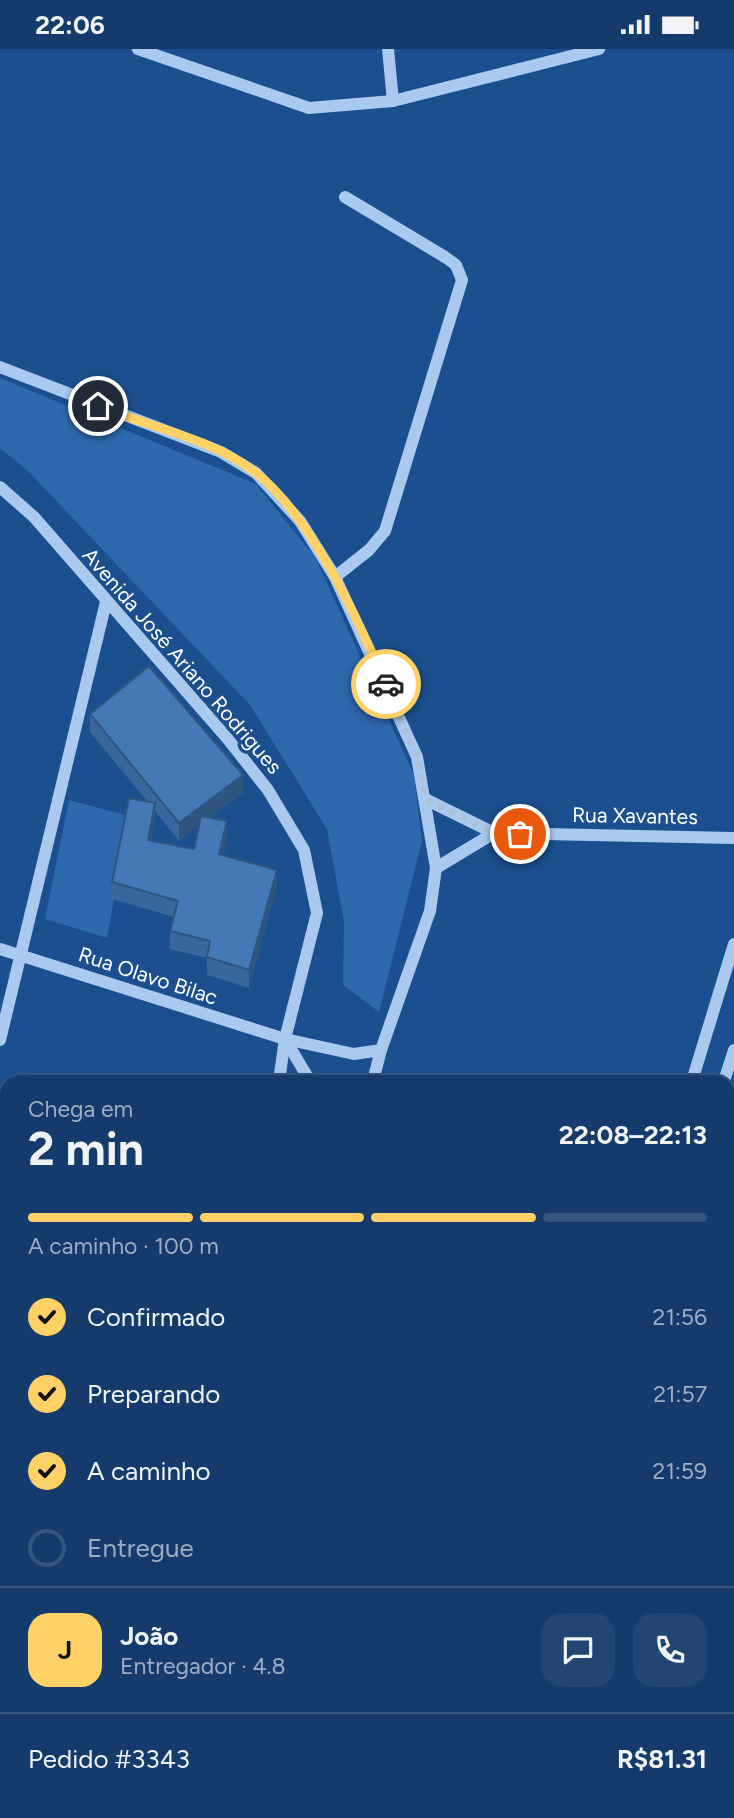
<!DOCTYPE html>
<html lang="pt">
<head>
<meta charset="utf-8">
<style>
  :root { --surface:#143b6b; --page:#214673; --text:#f1f3f6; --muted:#9dadc1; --line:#33557e; --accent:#ffd166 }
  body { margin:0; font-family:Figtree,sans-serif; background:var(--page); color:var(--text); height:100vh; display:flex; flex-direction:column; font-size:26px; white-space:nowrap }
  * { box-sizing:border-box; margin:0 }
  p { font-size:23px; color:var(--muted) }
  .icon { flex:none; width:38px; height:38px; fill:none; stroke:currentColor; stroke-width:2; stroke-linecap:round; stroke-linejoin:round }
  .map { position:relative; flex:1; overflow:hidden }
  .details { position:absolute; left:0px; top:1026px; width:735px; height:744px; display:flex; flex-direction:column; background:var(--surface); border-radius:21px 21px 0 0; box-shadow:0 4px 10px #0003,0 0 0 2px var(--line) }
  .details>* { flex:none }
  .pin { position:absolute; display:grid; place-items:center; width:60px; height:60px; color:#fff; margin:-30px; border:4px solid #fff; border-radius:50%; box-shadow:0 2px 7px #0007 }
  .courier { position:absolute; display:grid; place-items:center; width:70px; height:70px; margin:-35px; border:5px solid #ffd166; border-radius:50%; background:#fff; color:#222; box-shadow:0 2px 9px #0007 }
  .headline em { font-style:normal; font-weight:700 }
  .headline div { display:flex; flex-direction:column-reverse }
  .headline { display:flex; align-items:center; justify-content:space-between; height:119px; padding:0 28px }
  h1 { font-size:46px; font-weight:700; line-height:52px }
  .bar { display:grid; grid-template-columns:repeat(4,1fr); gap:10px 7px; align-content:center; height:84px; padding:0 28px }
  .bar i { height:9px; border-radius:5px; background:var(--line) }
  .bar .active { background:var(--accent) }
  .bar p { grid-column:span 4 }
  .line { display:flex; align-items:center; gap:18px; padding:0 28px; border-top:2px solid var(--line) }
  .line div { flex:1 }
  .round { display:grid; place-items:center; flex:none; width:74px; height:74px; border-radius:21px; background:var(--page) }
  ol { padding:0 28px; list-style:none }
  li { display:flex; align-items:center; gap:21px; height:77px }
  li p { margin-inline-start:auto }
  li .icon { padding:7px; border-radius:50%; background:var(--accent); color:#111; stroke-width:4 }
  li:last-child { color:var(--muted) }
  li i { width:38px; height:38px; border:4px solid var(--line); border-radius:50% }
  .status { display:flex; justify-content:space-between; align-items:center; height:49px; padding:0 35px; background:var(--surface); direction:ltr }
  .status svg { height:19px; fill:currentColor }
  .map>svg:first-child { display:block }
  .green { fill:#2e69ad }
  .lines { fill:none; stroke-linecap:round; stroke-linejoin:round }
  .path { stroke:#a9c9ee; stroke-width:4.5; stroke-dasharray:3.5 5; stroke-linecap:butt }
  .minor { stroke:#a9c9ee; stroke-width:12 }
  .wall { fill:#3a679d; fill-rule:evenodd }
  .shaded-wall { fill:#305480 }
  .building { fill:#4478b7; stroke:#305480; stroke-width:2 }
  .done { stroke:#afc1d8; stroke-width:7; stroke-dasharray:0 12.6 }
  .route { stroke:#ffd166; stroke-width:9 }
  .labels { text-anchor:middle; stroke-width:7; stroke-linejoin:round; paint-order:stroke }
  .street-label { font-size:21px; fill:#fff; stroke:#1b4f8f }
</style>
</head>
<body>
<div class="status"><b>22:06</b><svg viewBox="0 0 49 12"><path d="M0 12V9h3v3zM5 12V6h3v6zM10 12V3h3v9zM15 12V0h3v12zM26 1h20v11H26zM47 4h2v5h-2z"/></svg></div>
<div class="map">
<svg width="734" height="1769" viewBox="0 0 734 1769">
  <rect width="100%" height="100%" fill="#1b4f8f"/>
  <g class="green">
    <polygon points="0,329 256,435 315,508 414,726 422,792 379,963 343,936 344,873 327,780 250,656 28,422 0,399"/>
    <polygon points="69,751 129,767 107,889 45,870"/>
    <polygon points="728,1477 734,1492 734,1554 728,1552"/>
    <polygon points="728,1588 734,1590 734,1665 728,1666"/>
  </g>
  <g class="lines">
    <g class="path">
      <polyline points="728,1481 734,1496"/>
      <polyline points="728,1550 734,1552"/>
    </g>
    <g class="minor">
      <polyline points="138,0 309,59 393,52 599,0"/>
      <polyline points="388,0 393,52"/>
      <polyline points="0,318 221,403 256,424 300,472 335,528 417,708 436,819 430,862 381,1001 373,1032"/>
      <polyline points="0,438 34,468 227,689 268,741 304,801 317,864 285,990 279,1032"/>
      <polyline points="335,528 369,501 385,482 462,231 456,216 445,208 345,148"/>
      <polyline points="427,751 494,784 734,789"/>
      <polyline points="436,819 494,784"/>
      <polyline points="0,900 285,990 354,1005 381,1001"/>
      <polyline points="285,990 310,1032"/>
      <polyline points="0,991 106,553"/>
      <polyline points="692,1032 734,895"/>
      <polyline points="724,1032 734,1001"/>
      <polyline points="0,1336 7,1339"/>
      <polyline points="728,1577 734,1578"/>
      <polyline points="728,1681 734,1680"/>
      <polyline points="110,1769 112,1762"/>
      <polyline points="185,1769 187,1762"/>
      <polyline points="518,1769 520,1762"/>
    </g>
  </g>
  <g class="wall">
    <path d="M90 665 243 744 210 769 227 790 223 806 277 838 249 939 207 926V909L170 900V882L174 868 112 850V833L147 752 90 683ZM155 762 179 792 199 777 194 800 151 791 155 771Z"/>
    <polygon points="728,1263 734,1265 734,1485 732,1484 732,1469 728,1467"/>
    <polygon points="322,1762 457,1762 455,1769 322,1769"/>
  </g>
  <g class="shaded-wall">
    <polygon points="243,726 243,744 179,792 179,774"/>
    <polygon points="155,754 155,771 148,808 148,791"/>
    <polygon points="227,772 227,790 219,823 219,805"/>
    <polygon points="277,821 277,838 249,939 249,921"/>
  </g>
  <g class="building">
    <polygon points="149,617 243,726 179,774 90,665"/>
    <polygon points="129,749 155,754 148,791 194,800 201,767 227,772 219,805 277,821 249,921 207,908 210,892 170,882 178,852 112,833"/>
    <polygon points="728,1263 734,1265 734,1375 728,1373"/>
    <polygon points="730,1384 734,1385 734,1452 732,1459 728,1457 728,1390"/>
    <polygon points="329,1762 454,1762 452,1769 358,1769"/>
  </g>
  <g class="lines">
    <polyline class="done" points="386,635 417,708 427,751 494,784 520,785"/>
    <path class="route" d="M98 357C149 378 211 389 255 423 311 466 358 571 386 635"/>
  </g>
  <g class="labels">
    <g class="street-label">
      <text transform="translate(182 612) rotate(49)" y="7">Avenida José Ariano Rodrigues</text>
      <text transform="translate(635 767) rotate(1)" y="7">Rua Xavantes</text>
      <text transform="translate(148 927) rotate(18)" y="7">Rua Olavo Bilac</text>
    </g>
  </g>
</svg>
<div class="pin" style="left:520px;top:785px;background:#ea580c"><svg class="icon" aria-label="bag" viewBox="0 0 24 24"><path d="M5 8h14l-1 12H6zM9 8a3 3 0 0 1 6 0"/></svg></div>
<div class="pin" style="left:98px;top:357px;background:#1f2937"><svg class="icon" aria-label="home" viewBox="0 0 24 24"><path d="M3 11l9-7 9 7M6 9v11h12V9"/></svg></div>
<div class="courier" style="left:386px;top:635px"><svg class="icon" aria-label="car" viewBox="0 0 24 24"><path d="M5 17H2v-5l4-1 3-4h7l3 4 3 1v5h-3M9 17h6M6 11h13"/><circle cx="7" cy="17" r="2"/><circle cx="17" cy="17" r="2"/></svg></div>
<section class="details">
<div class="headline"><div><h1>2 min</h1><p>Chega em</p></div><em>22:08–22:13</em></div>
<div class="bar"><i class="active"></i><i class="active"></i><i class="active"></i><i></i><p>A caminho · 100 m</p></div>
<ol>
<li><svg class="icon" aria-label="check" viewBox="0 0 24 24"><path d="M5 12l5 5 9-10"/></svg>Confirmado<p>21:56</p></li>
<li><svg class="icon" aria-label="check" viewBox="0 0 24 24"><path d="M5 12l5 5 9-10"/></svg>Preparando<p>21:57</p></li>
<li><svg class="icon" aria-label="check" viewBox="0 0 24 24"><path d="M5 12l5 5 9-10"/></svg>A caminho<p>21:59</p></li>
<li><i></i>Entregue</li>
</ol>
<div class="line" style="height:126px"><b class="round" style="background:var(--accent);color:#111">J</b><div><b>João</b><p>Entregador · 4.8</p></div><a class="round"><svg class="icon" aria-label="chat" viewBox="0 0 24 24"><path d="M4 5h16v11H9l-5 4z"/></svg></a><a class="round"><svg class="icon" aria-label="phone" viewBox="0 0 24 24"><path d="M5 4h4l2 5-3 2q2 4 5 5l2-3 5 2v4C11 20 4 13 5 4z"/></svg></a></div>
<div class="line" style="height:91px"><div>Pedido #3343</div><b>R$81.31</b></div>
</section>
</div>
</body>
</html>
